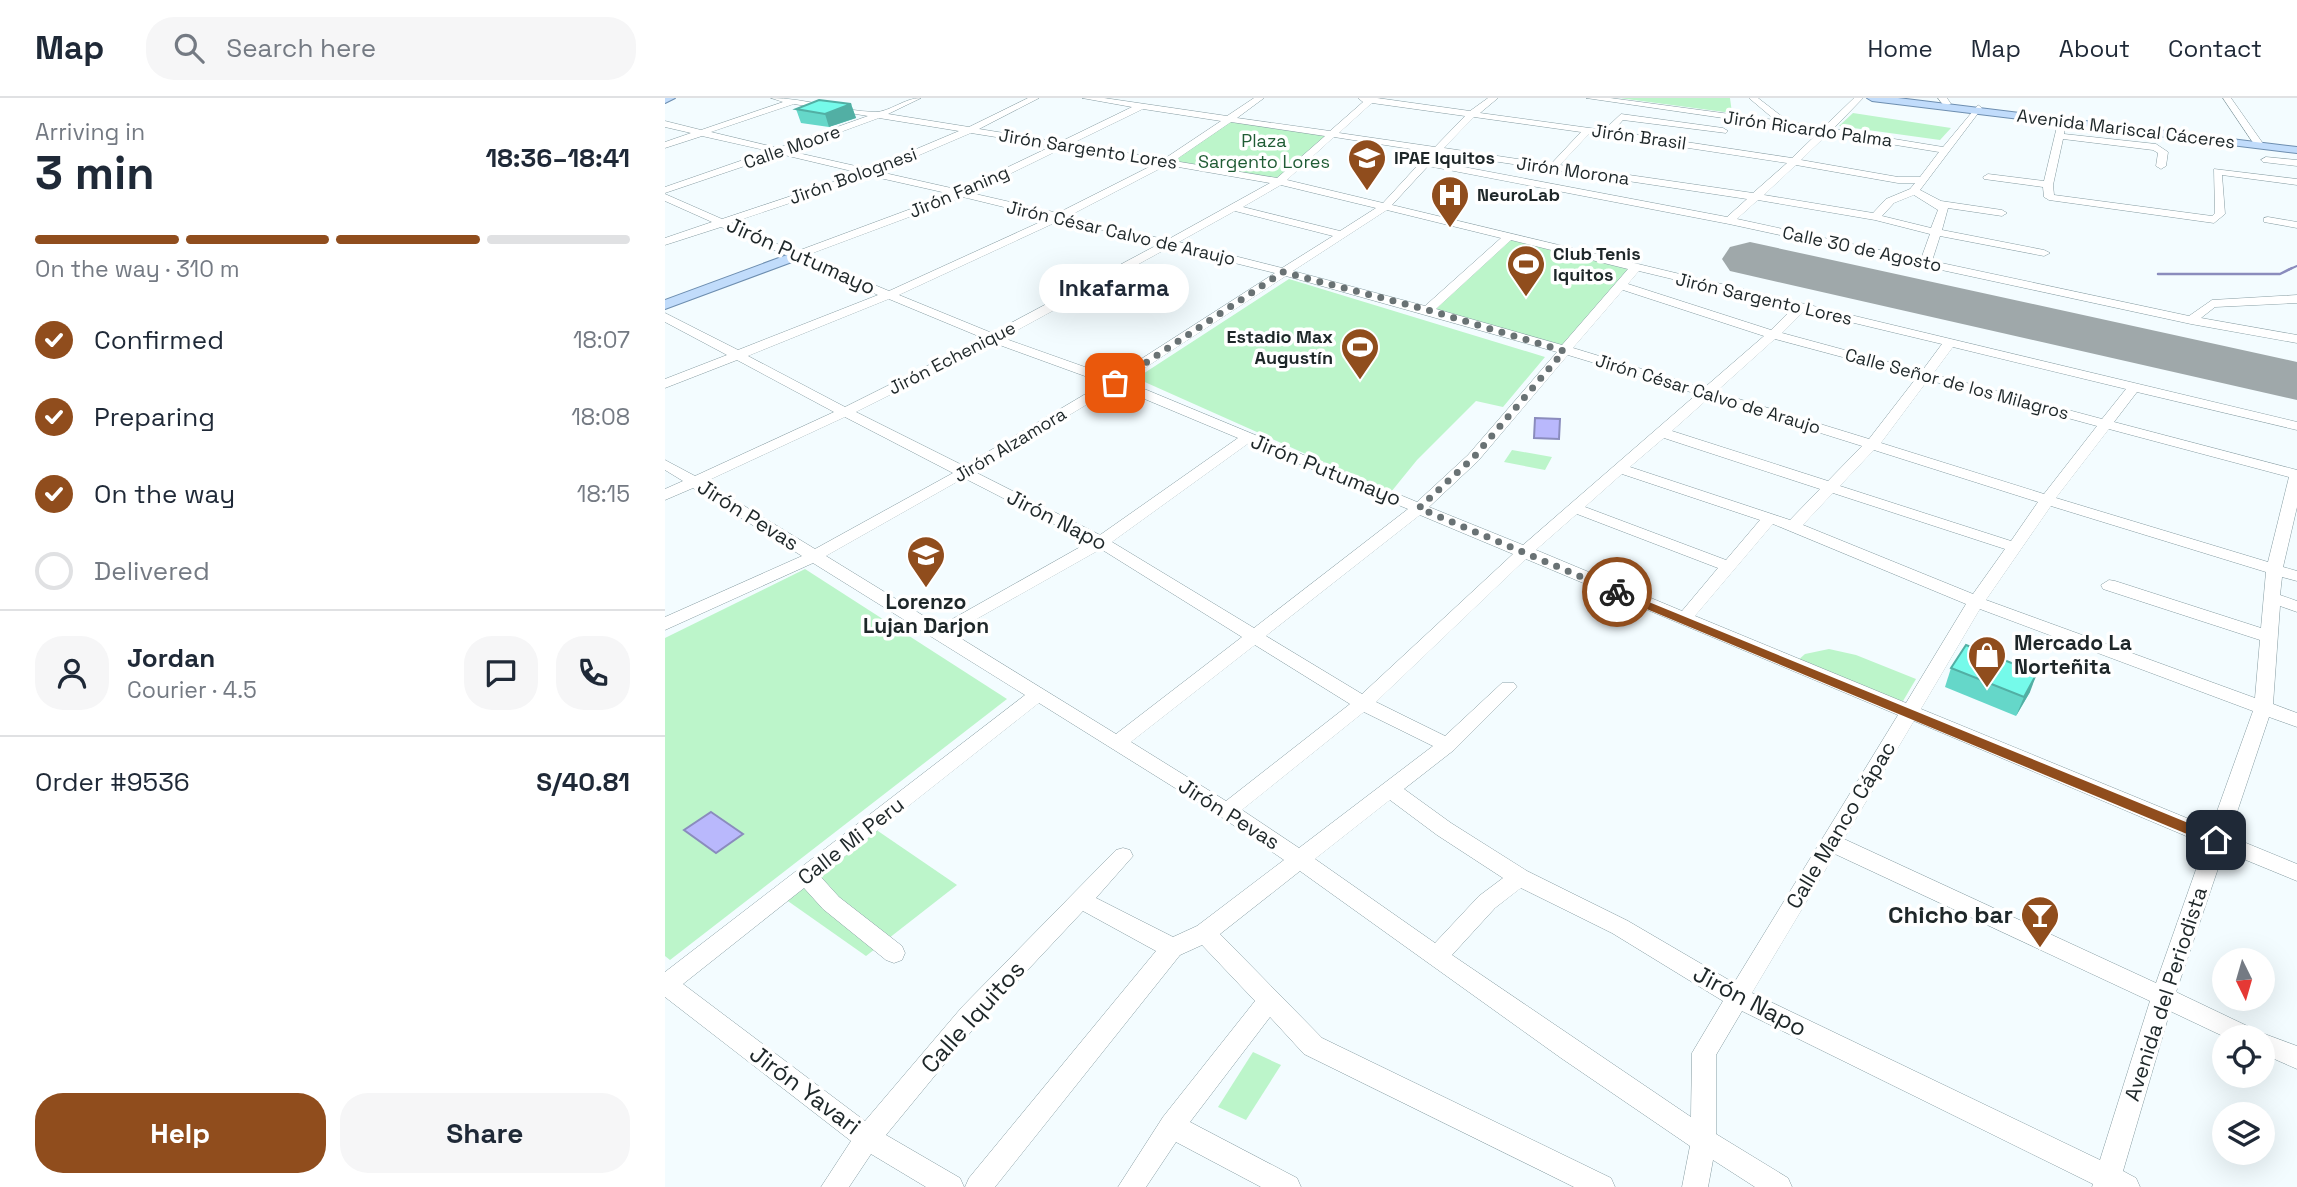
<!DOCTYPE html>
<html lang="en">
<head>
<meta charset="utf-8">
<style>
  :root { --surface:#fff; --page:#f6f6f7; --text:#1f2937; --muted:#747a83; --line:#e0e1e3; --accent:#904d1d }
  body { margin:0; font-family:"Space Grotesk",sans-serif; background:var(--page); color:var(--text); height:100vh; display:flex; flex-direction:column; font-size:26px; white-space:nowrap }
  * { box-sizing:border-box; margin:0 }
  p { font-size:23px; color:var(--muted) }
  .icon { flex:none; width:38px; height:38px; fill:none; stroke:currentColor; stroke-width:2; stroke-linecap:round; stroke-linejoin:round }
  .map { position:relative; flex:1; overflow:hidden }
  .drawer { display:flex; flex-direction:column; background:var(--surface); width:665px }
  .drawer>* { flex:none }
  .needle { width:46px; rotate:175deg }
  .tools { position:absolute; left:1547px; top:850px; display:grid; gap:14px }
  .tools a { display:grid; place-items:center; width:63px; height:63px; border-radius:50%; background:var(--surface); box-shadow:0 7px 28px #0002; font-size:35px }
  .pin { position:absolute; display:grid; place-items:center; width:60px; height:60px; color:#fff; margin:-30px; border-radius:14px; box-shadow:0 4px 10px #0006 }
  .courier { position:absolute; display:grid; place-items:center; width:70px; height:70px; margin:-35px; border:5px solid #904d1d; border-radius:50%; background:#fff; color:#222; box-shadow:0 2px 9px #0007 }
  .bubble { position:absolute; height:49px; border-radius:24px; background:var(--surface); box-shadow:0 7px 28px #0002; font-size:23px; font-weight:700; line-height:49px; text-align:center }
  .overview em { font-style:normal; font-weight:700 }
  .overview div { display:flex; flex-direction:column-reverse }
  .overview { display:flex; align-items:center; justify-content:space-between; height:119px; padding:0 35px }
  h1 { font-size:46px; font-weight:700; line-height:52px }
  .bar { display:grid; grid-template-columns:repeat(4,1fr); gap:10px 7px; align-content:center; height:84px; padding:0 35px }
  .bar i { height:9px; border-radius:5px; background:var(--line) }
  .bar .on { background:var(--accent) }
  .bar p { grid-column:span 4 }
  .line { display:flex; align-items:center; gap:18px; padding:0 35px; border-top:2px solid var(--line) }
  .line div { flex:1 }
  .round { display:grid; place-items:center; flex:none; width:74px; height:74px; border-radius:28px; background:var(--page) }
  ol { padding:0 35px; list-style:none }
  li { display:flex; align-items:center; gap:21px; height:77px }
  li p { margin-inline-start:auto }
  li .icon { padding:7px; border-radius:50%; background:var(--accent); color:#fff; stroke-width:4 }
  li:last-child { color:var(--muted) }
  li i { width:38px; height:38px; border:4px solid var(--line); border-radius:50% }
  .button { display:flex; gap:14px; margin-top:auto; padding:14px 35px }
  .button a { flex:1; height:80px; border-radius:28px; background:var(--accent); color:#fff; font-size:28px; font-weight:700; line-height:80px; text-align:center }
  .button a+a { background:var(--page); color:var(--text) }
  header { display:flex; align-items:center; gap:42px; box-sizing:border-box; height:98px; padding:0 35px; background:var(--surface); border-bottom:2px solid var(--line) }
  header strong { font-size:33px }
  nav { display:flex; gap:38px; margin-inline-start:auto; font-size:24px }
  .search { width:490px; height:63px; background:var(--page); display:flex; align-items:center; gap:18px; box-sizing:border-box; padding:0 24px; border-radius:28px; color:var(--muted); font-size:26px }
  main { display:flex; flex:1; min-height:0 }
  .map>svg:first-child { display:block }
  .green { fill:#bcf5ca }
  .water { fill:#b9b8fc; stroke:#8a8cbd; stroke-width:2 }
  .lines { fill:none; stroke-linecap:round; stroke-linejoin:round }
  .stream-far1 { stroke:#8a8cbd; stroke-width:2 }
  .stream { stroke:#8a8cbd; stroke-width:2.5 }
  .runway { fill:#9fa8aa; fill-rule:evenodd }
  .minor-casing { stroke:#869ca2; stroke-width:1 }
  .major-casing { stroke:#6d8eb0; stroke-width:2 }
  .minor { fill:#fff; fill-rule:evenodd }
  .major { fill:#c1dcfb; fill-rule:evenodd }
  .wall { fill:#65d7c9 }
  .shaded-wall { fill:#52afa4 }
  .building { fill:#75faea; stroke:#52afa4; stroke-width:2 }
  .route { fill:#904d1d }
  .done { stroke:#697274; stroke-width:7; stroke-dasharray:0 12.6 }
  .labels { text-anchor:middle; stroke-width:7; stroke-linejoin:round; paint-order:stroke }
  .far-street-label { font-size:18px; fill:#1e2729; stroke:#fff }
  .far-park-label { font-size:18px; fill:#205c35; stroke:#fff }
  .far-poi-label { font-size:18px; font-weight:bold; fill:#1e2729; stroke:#fff; text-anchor:start }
  .street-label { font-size:21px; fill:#1e2729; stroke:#fff }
  .poi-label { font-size:21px; font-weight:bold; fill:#1e2729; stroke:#fff }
  .near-poi-label { font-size:24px; font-weight:bold; fill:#1e2729; stroke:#fff; text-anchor:end }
  .near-street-label { font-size:24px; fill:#1e2729; stroke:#fff }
</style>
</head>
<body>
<header>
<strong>Map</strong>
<div class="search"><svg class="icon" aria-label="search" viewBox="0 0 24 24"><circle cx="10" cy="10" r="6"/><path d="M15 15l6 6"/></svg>Search here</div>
<nav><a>Home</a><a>Map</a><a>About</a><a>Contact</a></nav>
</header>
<main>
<section class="drawer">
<div class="overview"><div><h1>3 min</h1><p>Arriving in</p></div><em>18:36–18:41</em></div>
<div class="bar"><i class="on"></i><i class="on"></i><i class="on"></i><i></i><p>On the way · 310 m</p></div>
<ol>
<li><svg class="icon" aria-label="check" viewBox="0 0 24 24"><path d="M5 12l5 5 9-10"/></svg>Confirmed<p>18:07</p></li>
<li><svg class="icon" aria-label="check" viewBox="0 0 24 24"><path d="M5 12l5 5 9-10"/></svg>Preparing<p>18:08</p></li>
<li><svg class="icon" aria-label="check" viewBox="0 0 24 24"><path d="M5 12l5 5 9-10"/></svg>On the way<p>18:15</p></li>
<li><i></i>Delivered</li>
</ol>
<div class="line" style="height:126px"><a class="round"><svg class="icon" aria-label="person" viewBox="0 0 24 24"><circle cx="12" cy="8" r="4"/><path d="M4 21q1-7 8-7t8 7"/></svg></a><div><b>Jordan</b><p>Courier · 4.5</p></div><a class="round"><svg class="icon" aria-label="chat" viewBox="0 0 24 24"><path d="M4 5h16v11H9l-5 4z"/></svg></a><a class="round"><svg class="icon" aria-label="phone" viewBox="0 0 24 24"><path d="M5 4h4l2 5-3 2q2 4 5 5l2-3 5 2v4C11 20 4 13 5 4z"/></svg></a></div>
<div class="line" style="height:91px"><div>Order #9536</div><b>S/40.81</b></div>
<div class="button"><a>Help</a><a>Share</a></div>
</section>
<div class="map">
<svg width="1632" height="1089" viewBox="0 0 1632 1089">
  <rect width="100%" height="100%" fill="#f3fcff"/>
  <g class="green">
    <polygon points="954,0 1065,0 1067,15"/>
    <polygon points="1188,15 1286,30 1275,42 1174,28"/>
    <polygon points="565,21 669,36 614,83 507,65"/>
    <polygon points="843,139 970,170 899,253 763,212"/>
    <polygon points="624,181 880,259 838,309 811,303 752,362 726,394 473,281 467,283"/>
    <polygon points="847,352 887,359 880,372 839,364"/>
    <polygon points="140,471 342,601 5,862 0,858 0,540"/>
    <polygon points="1164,551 1191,557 1251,581 1238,603 1218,601 1131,564 1140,556"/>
    <polygon points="210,731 292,787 201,858 120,801"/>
    <polygon points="588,954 616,967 581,1022 553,1009"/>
  </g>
  <g class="water">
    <polygon points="870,320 895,321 894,341 869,340"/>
    <polygon points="46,714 78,736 51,755 19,732"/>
  </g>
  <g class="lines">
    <polyline class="stream-far1" points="1623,172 1632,168"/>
    <polyline class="stream" points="1493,176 1615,176 1627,170"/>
    <polygon class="runway" points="1085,144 1632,264 1632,302 1065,173 1057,161 1065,149"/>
    <defs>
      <g id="minor">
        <path d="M106 0C141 0 175 13 210 14 225 14 239 0 256 0L223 16 304 29 363 0H374L314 31 395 44 467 9 417 0H439L562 18 589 0H599L572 20 665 33 698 4 693 0H712L805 13 823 0H833L815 15 939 32 956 16 1058 30 1063 33 1061 35 958 22 948 33 1127 60 1154 34 921 0H945L1110 22 1084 0H1093L1124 24 1159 29 1189 0H1198L1168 31 1278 49 1313 7 1317 10 1255 92 1276 103 1337 112 1342 115 1337 118 1283 110 1277 132 1379 152 1385 155 1379 158 1275 138 1267 163 1524 218 1547 202 1632 197V205L1550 209 1536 220 1632 237V245L1526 226 1064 126 763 68 727 107 1632 324V332L1472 294 1449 324 1632 372V409L1618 469 1632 473V483L1617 479 1615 497 1632 503V514L1615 508 1608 606 1632 615V629L1604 619 1564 738 1632 766V783L1559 753 1511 894 1597 935 1632 948V971L1598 956V940H1562L1505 913 1458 1073 1471 1080 1475 1089H1427L1428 1086 1077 913 1051 957V1036L1123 1080 1127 1089H1090L1048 1062 1043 1089H1017L1025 1048 896 960 635 773 555 836 657 940 946 1080 950 1089H909L639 956 605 919 525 1024 632 1080 636 1089H596L511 1044 481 1089H453L498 1019 590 903 537 847 515 857 330 1089H300L304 1080 491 853 418 813 314 924 221 1037 295 1080 299 1089H261L206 1056 184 1089H156L186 1043 0 899V874L360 597 148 465 0 532V519L137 458 28 390 0 402V391L18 383 0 372V362L30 378 169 314 72 262 0 290V281L62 257 0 224V215L73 252 213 197 56 129 0 147V140L47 124 0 103V96L57 121 195 75 115 56 0 95V89L104 53 37 38 0 50V44L26 35 0 29V23L36 32 118 4ZM707 5 800 18 770 49 674 35ZM129 6 203 18 113 50 46 34ZM478 11 556 23 499 61 406 46ZM809 19 916 34 886 66 779 50ZM214 20 294 33 204 71 124 53ZM566 24 660 38 612 80 509 63ZM306 35 387 48 295 92 215 74ZM925 35 1122 65 1088 95 895 67ZM1163 36 1274 54 1255 79H1233L1136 62ZM669 39 765 54 718 105 622 82ZM398 50 490 66 393 115 306 95ZM774 55 881 71 878 74 883 77 890 72 1082 101 1062 119 767 63ZM502 67 605 85 502 142 404 118ZM1131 67 1233 85H1250L1245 91 1221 101 1208 115 1099 97ZM206 78 286 96 130 154 66 125ZM616 87 711 110 675 133 578 109ZM1249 97 1273 112 1266 130 1217 118 1229 105ZM298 99 384 120 224 193 140 158ZM1093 102 1210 122 1265 136 1256 161 1072 121ZM722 112 836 140 760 208 628 173ZM570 113 668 138 617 170 514 144ZM396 122 494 146 327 235 234 197ZM846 142 963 171 897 247 771 211ZM505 149 610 175 448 279 338 240ZM974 173 1128 210 1106 232 963 186ZM621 178 892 254 803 357 752 404 460 283ZM958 192 1099 238 1039 290 908 250ZM224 201 318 240 180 309 83 258ZM1139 213 1277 246 1257 273 1117 235ZM1110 241 1252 279 1204 341 1051 294ZM329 245 439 285 299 368 191 314ZM1288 249 1461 291 1437 321 1268 276ZM903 257 1032 296 858 447 764 409 813 363ZM1263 282 1432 328 1379 396 1216 345ZM451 289 573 340 435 437 310 374ZM1044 300 1197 348 1163 383 1007 333ZM180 319 288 375 150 451 40 384ZM1444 331 1624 379 1603 464 1391 400ZM999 340 1155 391 1125 422 965 369ZM584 345 743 411 589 530 447 444ZM1209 352 1373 404 1346 443 1175 388ZM957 376 1095 422 1061 462 920 409ZM299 380 424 444 275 528 161 458ZM1168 395 1340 451 1308 496 1138 427ZM1386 408 1601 474 1596 530 1450 483 1444 482 1436 487 1438 491 1595 542 1590 600 1321 502ZM912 416 1053 470 1017 513 871 452ZM755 417 848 456 697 596 601 538ZM1108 426 1301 506 1241 605 1030 518ZM436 451 577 539 451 636 287 535ZM861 461 1233 617 1069 885 963 823 862 773 786 725 739 691 789 652 852 589 849 585H837L780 638 711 604ZM1315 511 1588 613 1546 730 1256 611ZM590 547 685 606 561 703 466 644ZM374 605 555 718 619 762 532 828 508 839 431 800 468 758 465 752 458 750 451 752 297 909 200 1023 18 886 139 790 158 811 221 862 229 865 237 862 240 855 237 848 174 799 155 778ZM699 614 768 648 634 750 577 712ZM1249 623 1540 746 1491 885 1179 741ZM725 702 772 737 838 780 814 798 770 845 650 761ZM1170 756 1485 903 1435 1062 1087 895ZM856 790 947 835 1058 903 1027 955 1026 1019 787 857 830 810Z"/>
        <polygon points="1273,0 1282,0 1286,6 1279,8"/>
        <polygon points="1558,0 1566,0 1599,47 1597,49 1591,49"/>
        <polygon points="1398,17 1402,20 1399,36 1491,46 1503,54 1501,68 1496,71 1491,68 1493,55 1488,52 1398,41 1388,87 1389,97 1547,118 1550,115 1549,71 1632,81 1632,87 1557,77 1560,116 1549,125 1384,102 1379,99 1378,89 1319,81 1318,79 1323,76 1379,83 1394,20"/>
        <polygon points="1601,59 1632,62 1632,68 1598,64 1596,62"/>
        <polygon points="1603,119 1632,124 1632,130 1599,124 1599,120"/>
      </g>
      <g id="major">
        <polygon points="0,0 10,0 0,5"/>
        <polygon points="1202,0 1233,0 1632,49 1632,55 1207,3"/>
        <polygon points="130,154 135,155 135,161 0,211 0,202"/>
      </g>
    </defs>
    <use href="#minor" class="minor-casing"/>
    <use href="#major" class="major-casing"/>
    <use href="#minor" class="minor"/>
    <use href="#major" class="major"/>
  </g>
  <g class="wall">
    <polygon points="186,6 191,20 164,29 136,25 131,11"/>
    <polygon points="1286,570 1365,594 1351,618 1280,589"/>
  </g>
  <g class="shaded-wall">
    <polygon points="186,6 191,20 164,29 160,16"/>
    <polygon points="1372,575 1365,594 1351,618 1359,599"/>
  </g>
  <g class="building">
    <polygon points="154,2 186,6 160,16 131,11"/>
    <polygon points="1301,547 1372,575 1359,599 1286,570"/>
  </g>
  <polygon class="route" points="952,491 1555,738 1557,742 1551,747 1546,746 948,497 946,494"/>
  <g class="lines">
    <polyline class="done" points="450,285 618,174 763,212 899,253 808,360 754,410 952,494"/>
  </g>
  <defs>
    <symbol id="university-pin" viewBox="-11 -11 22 30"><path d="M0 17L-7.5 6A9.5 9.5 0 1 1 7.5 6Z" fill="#904d1d" stroke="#fff"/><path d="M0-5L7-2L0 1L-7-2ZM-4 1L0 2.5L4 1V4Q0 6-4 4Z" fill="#fff"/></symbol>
    <symbol id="hospital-pin" viewBox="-11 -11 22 30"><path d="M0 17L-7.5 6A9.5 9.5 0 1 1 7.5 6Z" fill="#904d1d" stroke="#fff"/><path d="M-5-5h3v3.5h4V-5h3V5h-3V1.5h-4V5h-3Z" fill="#fff"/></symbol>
    <symbol id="stadium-pin" viewBox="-11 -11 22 30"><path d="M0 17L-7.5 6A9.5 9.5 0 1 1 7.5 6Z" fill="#904d1d" stroke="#fff"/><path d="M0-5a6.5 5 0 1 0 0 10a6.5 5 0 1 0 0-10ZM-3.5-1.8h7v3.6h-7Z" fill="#fff"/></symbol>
    <symbol id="school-pin" viewBox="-11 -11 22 30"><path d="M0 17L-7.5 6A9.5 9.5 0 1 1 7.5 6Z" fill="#904d1d" stroke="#fff"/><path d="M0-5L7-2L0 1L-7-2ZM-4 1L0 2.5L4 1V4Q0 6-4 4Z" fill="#fff"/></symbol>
    <symbol id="shop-pin" viewBox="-11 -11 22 30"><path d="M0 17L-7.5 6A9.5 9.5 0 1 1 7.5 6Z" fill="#904d1d" stroke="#fff"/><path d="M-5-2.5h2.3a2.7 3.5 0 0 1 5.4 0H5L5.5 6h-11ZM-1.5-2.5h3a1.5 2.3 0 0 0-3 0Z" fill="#fff"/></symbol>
    <symbol id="bar-pin" viewBox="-11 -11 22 30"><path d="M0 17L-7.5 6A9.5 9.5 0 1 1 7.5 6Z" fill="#904d1d" stroke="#fff"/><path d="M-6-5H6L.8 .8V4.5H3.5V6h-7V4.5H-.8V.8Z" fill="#fff"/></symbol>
  </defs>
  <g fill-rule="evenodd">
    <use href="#university-pin" x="680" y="38" width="44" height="60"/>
    <use href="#hospital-pin" x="763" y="75" width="44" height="60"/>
    <use href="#stadium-pin" x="839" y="144" width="44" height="60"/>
    <use href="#stadium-pin" x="673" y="227" width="44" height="60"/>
    <use href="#school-pin" x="239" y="435" width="44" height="60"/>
    <use href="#shop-pin" x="1300" y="535" width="44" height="60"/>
    <use href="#bar-pin" x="1353" y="795" width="44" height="60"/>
  </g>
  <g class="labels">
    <g class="far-street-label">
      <text transform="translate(1143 31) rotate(8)" y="6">Jirón Ricardo Palma</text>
      <text transform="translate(1461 31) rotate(7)" y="6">Avenida Mariscal Cáceres</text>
      <text transform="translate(974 39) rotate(8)" y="6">Jirón Brasil</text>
      <text transform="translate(127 49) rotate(-19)" y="6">Calle Moore</text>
      <text transform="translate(423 51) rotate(9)" y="6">Jirón Sargento Lores</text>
      <text transform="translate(908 73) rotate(8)" y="6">Jirón Morona</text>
      <text transform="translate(188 78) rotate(-20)" y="6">Jirón Bolognesi</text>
      <text transform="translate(294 94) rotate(-23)" y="6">Jirón Faning</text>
      <text transform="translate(456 135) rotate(13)" y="6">Jirón César Calvo de Araujo</text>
      <text transform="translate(1197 151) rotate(12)" y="6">Calle 30 de Agosto</text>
      <text transform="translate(1099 201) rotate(13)" y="6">Jirón Sargento Lores</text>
      <text transform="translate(287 260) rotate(-27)" y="6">Jirón Echenique</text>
      <text transform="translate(1292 286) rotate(15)" y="6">Calle Señor de los Milagros</text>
      <text transform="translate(1043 296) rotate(17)" y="6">Jirón César Calvo de Araujo</text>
      <text transform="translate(345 347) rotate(-31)" y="6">Jirón Alzamora</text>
    </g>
    <g class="far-park-label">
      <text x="599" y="49">Plaza<tspan x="599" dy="21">Sargento Lores</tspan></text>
    </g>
    <g class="far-poi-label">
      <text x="729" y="66">IPAE Iquitos</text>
      <text x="812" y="103">NeuroLab</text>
      <text x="888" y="162">Club Tenis<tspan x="888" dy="21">Iquitos</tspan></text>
      <text x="668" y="245" text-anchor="end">Estadio Max<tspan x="668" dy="21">Augustín</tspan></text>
    </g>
    <g class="street-label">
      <text transform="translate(136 158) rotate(24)" y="7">Jirón Putumayo</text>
      <text transform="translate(661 372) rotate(22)" y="7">Jirón Putumayo</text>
      <text transform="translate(83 417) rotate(32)" y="7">Jirón Pevas</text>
      <text transform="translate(392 422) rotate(27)" y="7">Jirón Napo</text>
      <text transform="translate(564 716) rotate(32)" y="7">Jirón Pevas</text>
      <text transform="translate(1176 727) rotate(-59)" y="7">Calle Manco Cápac</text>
      <text transform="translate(186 743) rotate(-38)" y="7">Calle Mi Peru</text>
      <text transform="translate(1501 896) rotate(-72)" y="7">Avenida del Periodista</text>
    </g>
    <g class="poi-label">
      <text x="261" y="511">Lorenzo<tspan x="261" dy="24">Lujan Darjon</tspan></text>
      <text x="1349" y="552" text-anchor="start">Mercado La<tspan x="1349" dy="24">Norteñita</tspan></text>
    </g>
    <g class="near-poi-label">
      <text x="1348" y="825">Chicho bar</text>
    </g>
    <g class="near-street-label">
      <text transform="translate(1085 903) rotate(28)" y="8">Jirón Napo</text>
      <text transform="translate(308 919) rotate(-48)" y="8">Calle Iquitos</text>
      <text transform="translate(140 992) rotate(37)" y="8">Jirón Yavari</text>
    </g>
  </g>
</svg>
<div class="tools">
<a><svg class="needle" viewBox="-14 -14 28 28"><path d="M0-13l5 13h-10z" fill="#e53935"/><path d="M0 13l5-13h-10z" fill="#747a83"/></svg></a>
<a><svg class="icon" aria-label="locate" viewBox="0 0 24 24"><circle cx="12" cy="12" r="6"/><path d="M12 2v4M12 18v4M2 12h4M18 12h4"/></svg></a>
<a><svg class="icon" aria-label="layers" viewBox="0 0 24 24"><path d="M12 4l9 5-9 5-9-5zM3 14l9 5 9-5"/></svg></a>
</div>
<div class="pin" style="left:450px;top:285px;background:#ea580c"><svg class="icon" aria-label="bag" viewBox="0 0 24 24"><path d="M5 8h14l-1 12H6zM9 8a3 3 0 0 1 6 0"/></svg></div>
<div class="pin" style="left:1551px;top:742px;background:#1f2937"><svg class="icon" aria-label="home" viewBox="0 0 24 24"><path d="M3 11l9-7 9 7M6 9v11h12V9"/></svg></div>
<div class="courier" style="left:952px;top:494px"><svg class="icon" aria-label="bike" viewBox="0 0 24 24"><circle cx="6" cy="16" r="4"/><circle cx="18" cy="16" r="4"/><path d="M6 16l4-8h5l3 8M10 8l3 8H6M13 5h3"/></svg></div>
<div class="bubble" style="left:374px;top:166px;width:150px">Inkafarma</div>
</div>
</main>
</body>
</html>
